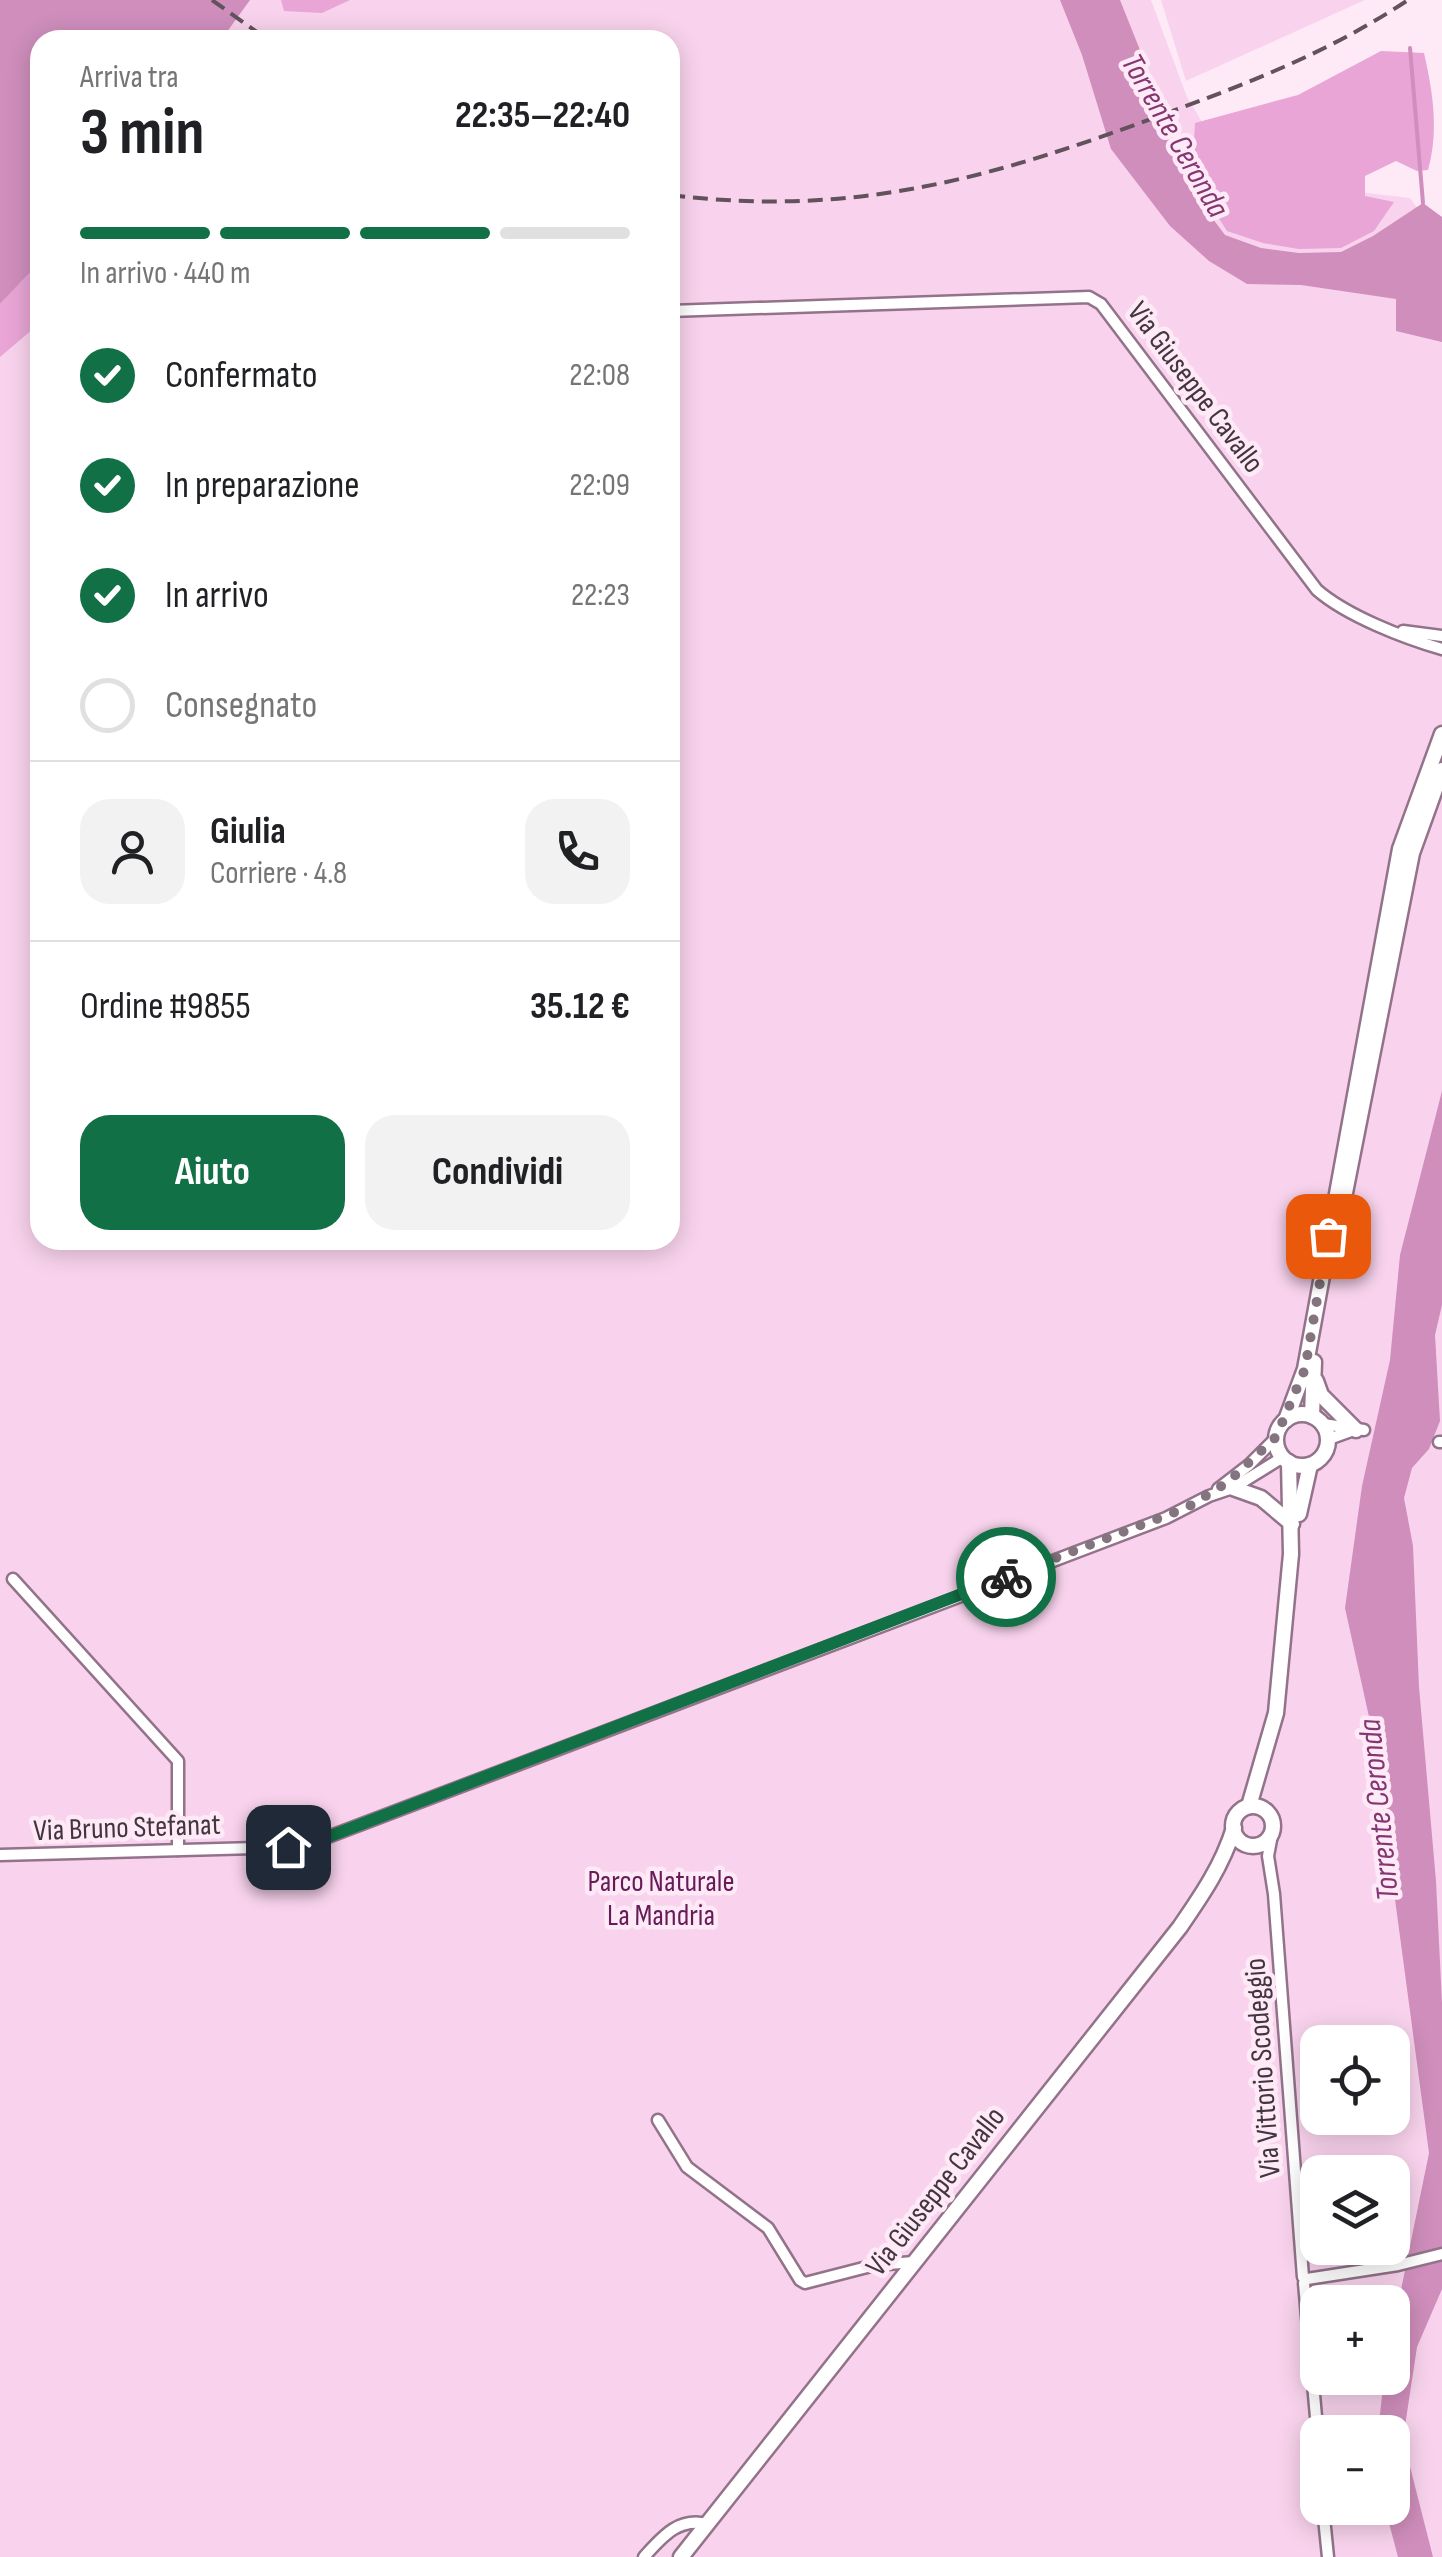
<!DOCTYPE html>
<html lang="it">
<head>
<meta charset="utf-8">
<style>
  :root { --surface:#fff; --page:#f2f2f2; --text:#202124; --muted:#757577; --line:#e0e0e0; --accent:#117045 }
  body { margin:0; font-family:"Sofia Sans Condensed",sans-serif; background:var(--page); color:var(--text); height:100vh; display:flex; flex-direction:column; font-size:38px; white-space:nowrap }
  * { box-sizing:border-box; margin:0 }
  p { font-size:32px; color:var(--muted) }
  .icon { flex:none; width:55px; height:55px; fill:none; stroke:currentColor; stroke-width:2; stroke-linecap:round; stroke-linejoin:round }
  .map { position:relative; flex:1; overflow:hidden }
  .details { position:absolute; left:30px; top:30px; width:650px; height:1220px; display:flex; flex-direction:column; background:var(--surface); border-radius:30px; box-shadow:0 5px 25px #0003 }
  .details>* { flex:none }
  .controls { position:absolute; left:1300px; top:2025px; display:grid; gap:20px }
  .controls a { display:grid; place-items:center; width:110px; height:110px; border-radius:20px; background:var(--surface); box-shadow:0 5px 25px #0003; font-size:50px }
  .pin { position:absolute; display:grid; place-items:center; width:85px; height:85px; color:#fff; margin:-42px; border-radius:20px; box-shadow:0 5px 15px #0006 }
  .courier { position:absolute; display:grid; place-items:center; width:100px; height:100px; margin:-50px; border:8px solid #117045; border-radius:50%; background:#fff; color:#222; box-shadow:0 2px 12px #0007 }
  .overview em { font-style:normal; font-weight:700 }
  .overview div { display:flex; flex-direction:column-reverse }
  .overview { display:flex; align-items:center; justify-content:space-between; height:170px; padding:0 50px }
  h1 { font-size:65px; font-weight:700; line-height:75px }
  .bar { display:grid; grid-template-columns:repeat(4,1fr); gap:15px 10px; align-content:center; height:120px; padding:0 50px }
  .bar i { height:12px; border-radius:8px; background:var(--line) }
  .bar .selected { background:var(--accent) }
  .bar p { grid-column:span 4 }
  .line { display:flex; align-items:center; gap:25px; padding:0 50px; border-top:2px solid var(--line) }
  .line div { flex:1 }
  .round { display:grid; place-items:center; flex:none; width:105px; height:105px; border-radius:30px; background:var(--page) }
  ol { padding:0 50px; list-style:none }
  li { display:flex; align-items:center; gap:30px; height:110px }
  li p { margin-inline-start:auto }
  li .icon { padding:10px; border-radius:50%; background:var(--accent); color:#fff; stroke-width:4 }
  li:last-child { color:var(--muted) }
  li i { width:55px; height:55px; border:5px solid var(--line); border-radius:50% }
  .cta { display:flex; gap:20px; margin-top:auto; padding:20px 50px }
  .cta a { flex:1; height:115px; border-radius:30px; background:var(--accent); color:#fff; font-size:40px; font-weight:700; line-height:115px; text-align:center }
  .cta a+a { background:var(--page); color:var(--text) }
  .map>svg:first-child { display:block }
  .green { fill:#f9d3ed; fill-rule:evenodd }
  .forest { fill:#e8a5d5 }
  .water { fill:#cf8ebc }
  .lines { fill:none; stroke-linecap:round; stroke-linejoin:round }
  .stream { stroke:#cf8ebc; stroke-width:4 }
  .street-casing { stroke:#927389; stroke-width:15 }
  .secondary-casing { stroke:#927389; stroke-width:19 }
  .street { stroke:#fff; stroke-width:10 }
  .secondary { stroke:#fff; stroke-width:14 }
  .rail { stroke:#61525c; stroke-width:4; stroke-dasharray:15 8; stroke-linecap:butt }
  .done { stroke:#84747f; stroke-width:10; stroke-dasharray:0 18 }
  .route { stroke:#117045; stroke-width:12 }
  .labels { text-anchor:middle; stroke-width:9; stroke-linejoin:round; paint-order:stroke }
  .street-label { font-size:30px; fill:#43353e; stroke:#fee9f7 }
  .park-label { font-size:30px; fill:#671b57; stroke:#fee9f7 }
  .water-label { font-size:32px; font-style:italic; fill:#833671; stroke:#fee9f7 }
</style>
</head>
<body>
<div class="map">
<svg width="1442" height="2557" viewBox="0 0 1442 2557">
  <rect width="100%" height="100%" fill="#fee9f7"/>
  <g class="green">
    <path d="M0 0H1151L1187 97 1216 145 1332 189 1410 198 1429 224 1442 234V2557H0ZM40 40H670V1240H40ZM1318 2042H1392V2118H1318ZM1318 2172H1392V2248H1318ZM1318 2302H1392V2378H1318ZM1318 2432H1392V2508H1318Z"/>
    <polygon points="1161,0 1365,0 1186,81"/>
  </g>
  <g class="forest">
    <polygon points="281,0 350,0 322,13 284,11"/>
    <path d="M1381 51 1424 53C1433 92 1439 131 1428 170L1417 171 1396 161 1365 176V196L1394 202 1374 231 1341 248 1299 249 1263 243 1227 231 1192 177 1195 123 1298 95Z"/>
    <polygon points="40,262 40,323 0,357 0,304"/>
  </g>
  <g class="water">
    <polygon points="0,0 250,0 221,40 40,40 40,262 0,304"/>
    <polygon points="1060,0 1120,0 1176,140 1185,182 1225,235 1261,248 1299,253 1341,252 1373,236 1423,203 1442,217 1442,342 1396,331 1396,299 1301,285 1247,284 1209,261 1170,226 1111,149 1082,55"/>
    <polygon points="1442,1091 1442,1305 1435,1335 1440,1421 1429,1449 1412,1468 1404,1498 1413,1546 1419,1687 1436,1881 1442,2003 1442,2289 1417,2347 1403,2439 1433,2557 1398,2557 1385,2508 1392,2508 1392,2432 1378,2432 1384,2378 1392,2378 1393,2329 1429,2153 1373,1735 1345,1608 1362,1486 1390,1360 1400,1255"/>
  </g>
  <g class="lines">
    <polyline class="stream" points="1410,48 1423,203"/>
    <defs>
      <g id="street">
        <path d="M670 311 1089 297 1101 304 1317 590C1347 616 1404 638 1442 649"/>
        <polyline points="1403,631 1442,636"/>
        <polyline points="1323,1424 1364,1430"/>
        <polyline points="1329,1439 1351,1431"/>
        <polyline points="1439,1442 1442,1442"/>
        <polyline points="1218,1489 1249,1465 1277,1437"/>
        <polyline points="13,1579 178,1761 178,1850"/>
        <polyline points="1273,1829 1268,1856 1274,1894 1303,2277"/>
        <polyline points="0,1855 288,1847 320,1840 1166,1518 1209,1496 1233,1488 1283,1457"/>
        <polyline points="658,2120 687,2167 768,2228 800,2280 805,2283 875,2265 914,2262"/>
        <polyline points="1307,2279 1398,2265 1442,2254"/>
        <polyline points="1304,2283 1318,2439"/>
        <polyline points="1323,2508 1328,2557"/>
        <path d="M644 2557C662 2537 678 2517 707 2524"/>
      </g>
      <g id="secondary">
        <polyline points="1342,1208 1412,853 1442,770"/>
        <polyline points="1316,1381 1321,1395 1356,1430"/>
        <circle cx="1302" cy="1440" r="26"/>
        <polyline points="1312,1416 1314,1362"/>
        <polyline points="1286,1420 1305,1369 1400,849 1442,734"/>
        <polyline points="1233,1488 1261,1498 1292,1524"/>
        <polyline points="1299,1514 1310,1465"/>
        <polyline points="1249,1806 1276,1713 1291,1554 1289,1462"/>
        <circle cx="1253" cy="1826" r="20"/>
        <path d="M681 2557 1180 1927C1202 1895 1222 1866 1234 1828"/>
      </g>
    </defs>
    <use href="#street" class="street-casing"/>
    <use href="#secondary" class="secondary-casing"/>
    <use href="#street" class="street"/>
    <use href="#secondary" class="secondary"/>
    <g class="rail">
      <polyline points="212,0 268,40"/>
      <path d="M670 195C857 218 995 177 1167 113 1252 82 1333 50 1408 0"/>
    </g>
  </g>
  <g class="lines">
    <polyline class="done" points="1006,1577 1188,1507 1228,1482 1276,1437 1305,1369 1328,1236"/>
    <polyline class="route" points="288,1847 320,1840 1006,1577"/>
  </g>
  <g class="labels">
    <g class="street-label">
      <text transform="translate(1196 387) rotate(53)" y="10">Via Giuseppe Cavallo</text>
      <text transform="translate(127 1827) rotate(-2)" y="10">Via Bruno Stefanat</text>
      <text transform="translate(1262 2068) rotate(-94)" y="10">Via Vittorio Scodeggio</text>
      <text transform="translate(935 2191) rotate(-52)" y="10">Via Giuseppe Cavallo</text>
    </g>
    <g class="park-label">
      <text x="661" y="1891">Parco Naturale<tspan x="661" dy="34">La Mandria</tspan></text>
    </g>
    <g class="water-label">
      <text transform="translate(1176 135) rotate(60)" y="11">Torrente Ceronda</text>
      <text transform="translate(1378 1810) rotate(-96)" y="11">Torrente Ceronda</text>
    </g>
  </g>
</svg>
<div class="controls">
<a><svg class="icon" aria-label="locate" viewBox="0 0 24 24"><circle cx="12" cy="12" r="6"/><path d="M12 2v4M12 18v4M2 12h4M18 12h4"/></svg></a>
<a><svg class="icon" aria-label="layers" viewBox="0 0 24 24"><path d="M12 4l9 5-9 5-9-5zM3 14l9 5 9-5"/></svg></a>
<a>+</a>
<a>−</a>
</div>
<div class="pin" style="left:1328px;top:1236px;background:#ea580c"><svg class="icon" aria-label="bag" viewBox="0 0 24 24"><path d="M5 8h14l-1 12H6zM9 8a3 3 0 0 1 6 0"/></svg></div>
<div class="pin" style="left:288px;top:1847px;background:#1f2937"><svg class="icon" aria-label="home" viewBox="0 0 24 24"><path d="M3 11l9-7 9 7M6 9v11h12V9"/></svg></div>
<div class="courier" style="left:1006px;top:1577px"><svg class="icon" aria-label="bike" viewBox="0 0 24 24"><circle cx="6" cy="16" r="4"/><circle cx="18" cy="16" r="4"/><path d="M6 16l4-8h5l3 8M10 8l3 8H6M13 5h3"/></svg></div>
<section class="details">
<div class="overview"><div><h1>3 min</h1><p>Arriva tra</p></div><em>22:35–22:40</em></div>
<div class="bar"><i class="selected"></i><i class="selected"></i><i class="selected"></i><i></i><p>In arrivo · 440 m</p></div>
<ol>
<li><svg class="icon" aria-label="check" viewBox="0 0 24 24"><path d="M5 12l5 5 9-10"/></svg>Confermato<p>22:08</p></li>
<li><svg class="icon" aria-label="check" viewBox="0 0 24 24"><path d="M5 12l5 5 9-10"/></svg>In preparazione<p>22:09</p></li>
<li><svg class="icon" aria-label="check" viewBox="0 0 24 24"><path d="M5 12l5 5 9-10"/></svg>In arrivo<p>22:23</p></li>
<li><i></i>Consegnato</li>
</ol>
<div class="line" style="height:180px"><a class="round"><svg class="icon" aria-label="person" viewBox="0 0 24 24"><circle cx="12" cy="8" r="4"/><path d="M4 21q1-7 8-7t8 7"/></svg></a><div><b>Giulia</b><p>Corriere · 4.8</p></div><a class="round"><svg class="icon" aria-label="phone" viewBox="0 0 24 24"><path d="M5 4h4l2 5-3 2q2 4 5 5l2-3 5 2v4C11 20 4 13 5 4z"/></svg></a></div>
<div class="line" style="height:130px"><div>Ordine #9855</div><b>35.12 €</b></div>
<div class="cta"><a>Aiuto</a><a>Condividi</a></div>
</section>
</div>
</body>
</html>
